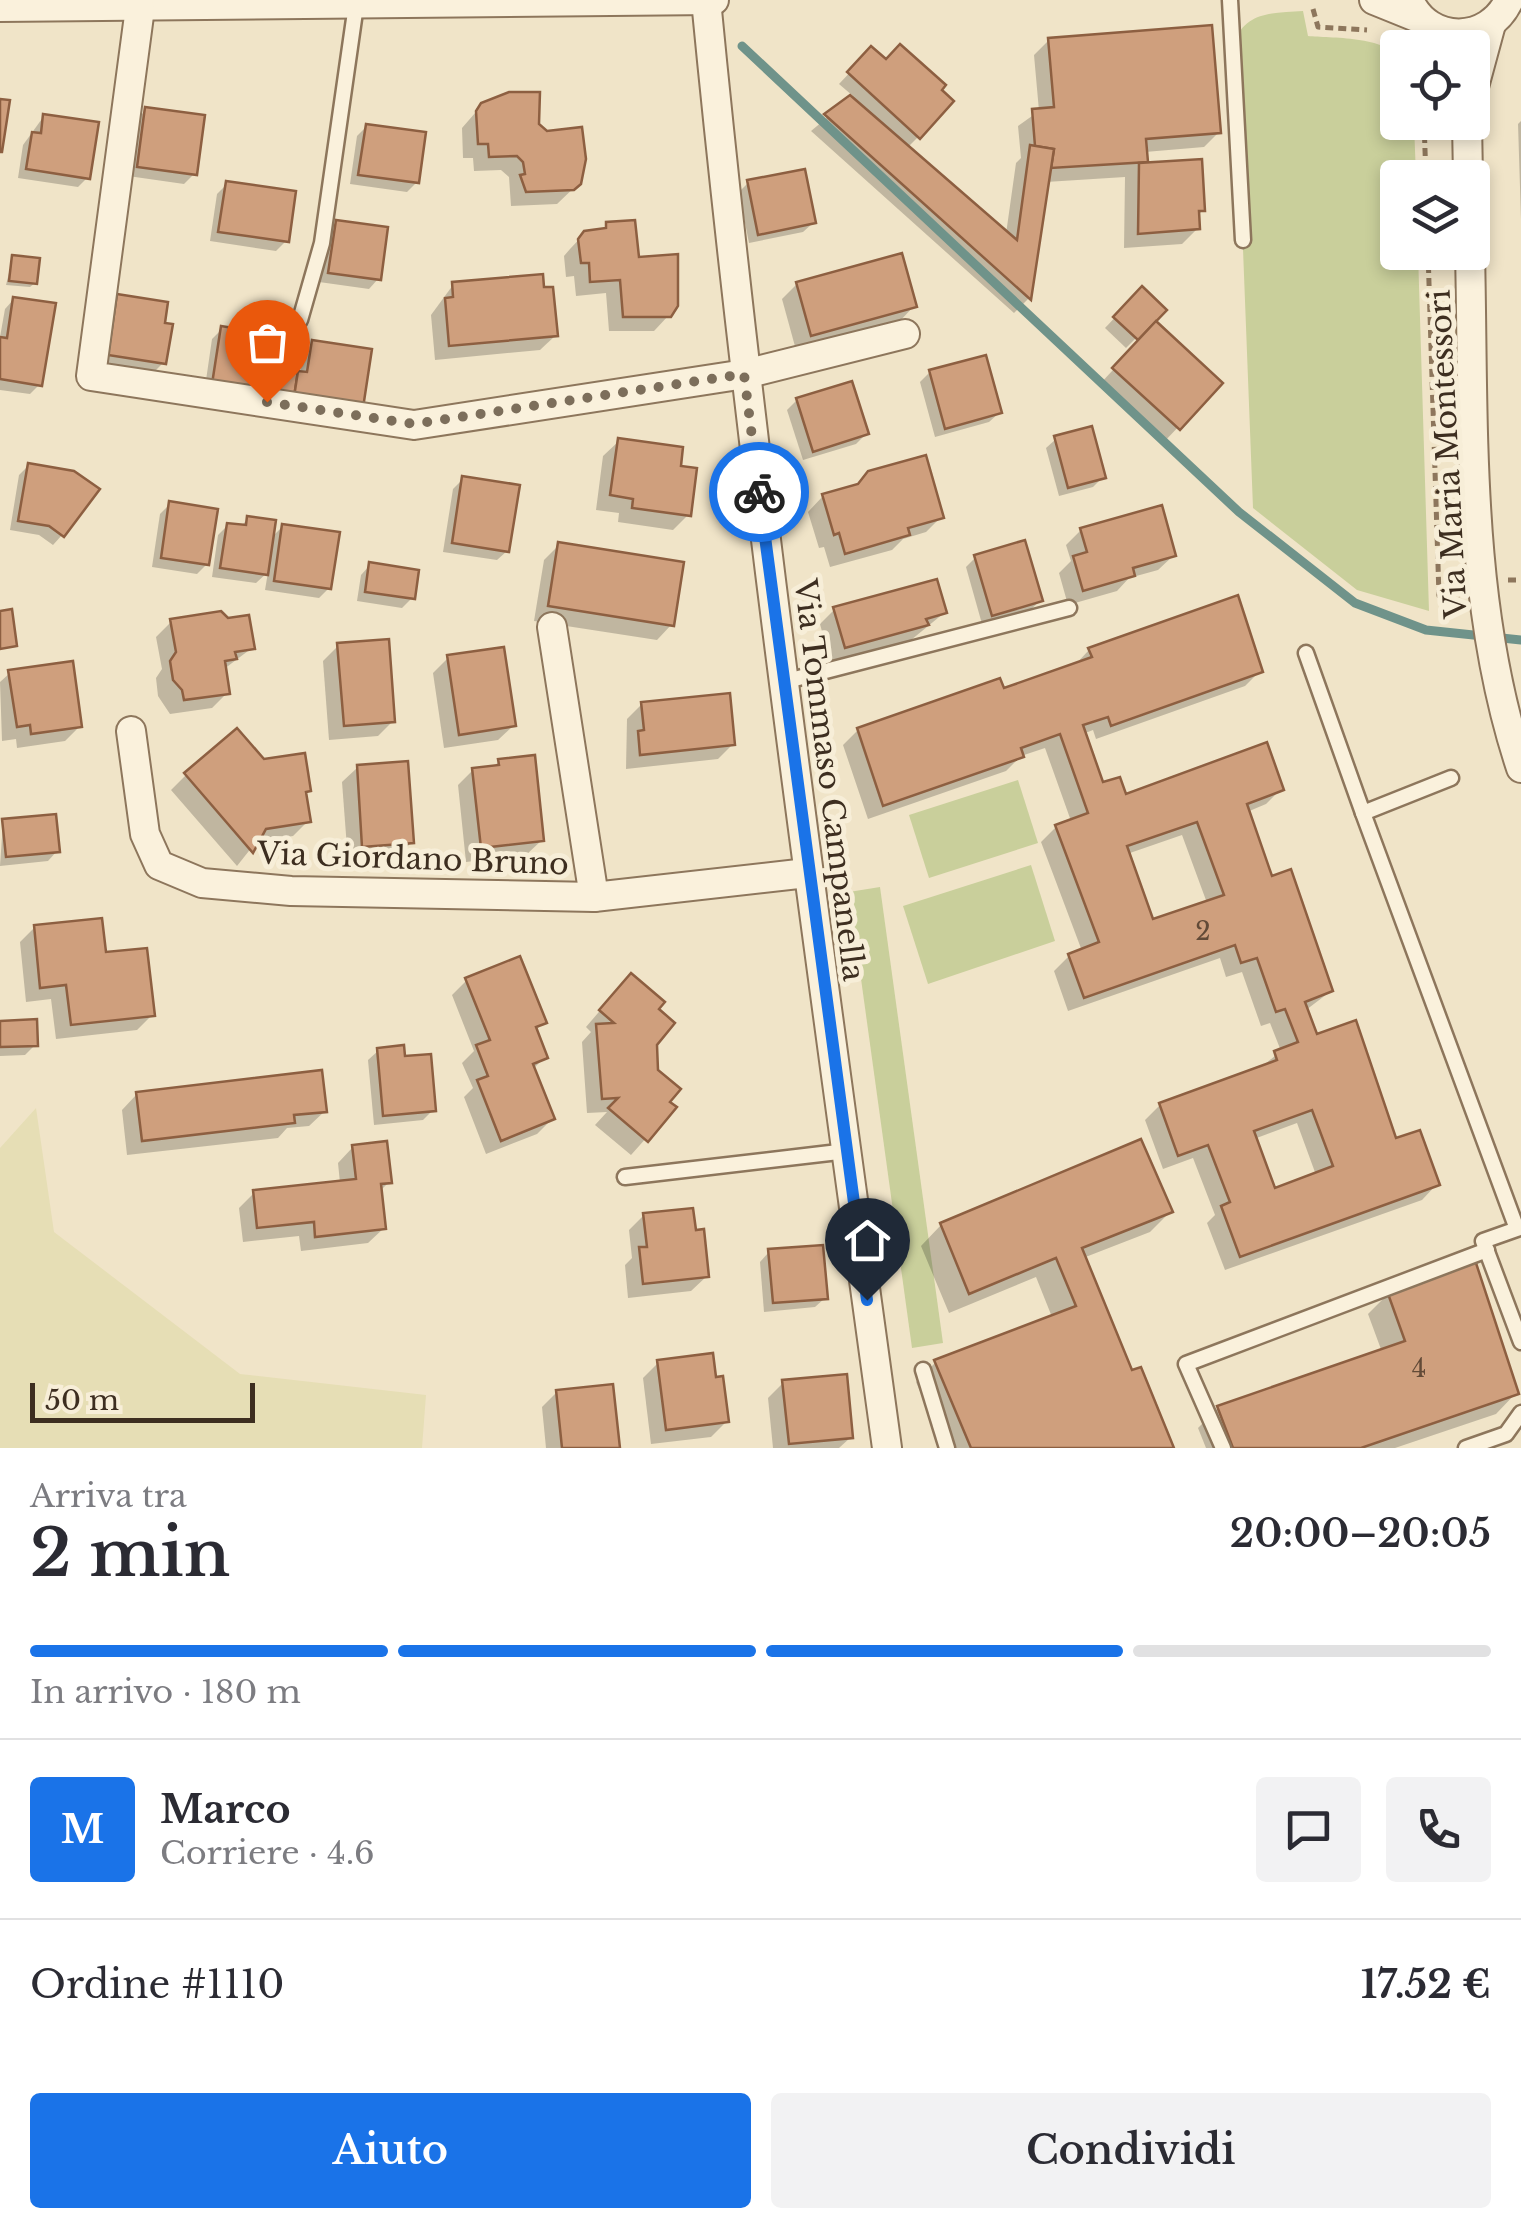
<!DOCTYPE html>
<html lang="it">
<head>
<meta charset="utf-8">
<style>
  :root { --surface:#fff; --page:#f2f2f3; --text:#2b2b33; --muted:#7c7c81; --line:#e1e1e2; --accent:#1a73e8 }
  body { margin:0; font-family:"Libre Baskerville",serif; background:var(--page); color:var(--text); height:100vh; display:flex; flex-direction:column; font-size:38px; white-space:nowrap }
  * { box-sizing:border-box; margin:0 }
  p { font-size:32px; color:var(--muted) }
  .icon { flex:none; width:55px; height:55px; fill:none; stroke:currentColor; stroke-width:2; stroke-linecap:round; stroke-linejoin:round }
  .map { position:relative; height:1448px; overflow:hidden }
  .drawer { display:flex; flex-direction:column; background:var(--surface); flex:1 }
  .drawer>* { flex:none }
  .controls { position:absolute; left:1380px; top:30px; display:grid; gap:20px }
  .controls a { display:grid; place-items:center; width:110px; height:110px; border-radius:10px; background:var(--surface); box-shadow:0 5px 15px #0003; font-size:50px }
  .scale { position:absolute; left:30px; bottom:25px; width:225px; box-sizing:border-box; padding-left:10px; border:5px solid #3d2e20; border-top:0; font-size:28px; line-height:35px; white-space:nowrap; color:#3d2e20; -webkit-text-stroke:8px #f7eed8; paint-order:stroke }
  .pin { position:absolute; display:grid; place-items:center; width:85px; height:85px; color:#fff; margin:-102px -42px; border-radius:50% 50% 50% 0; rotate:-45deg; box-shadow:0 0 10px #0007 }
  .pin .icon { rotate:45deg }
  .courier { position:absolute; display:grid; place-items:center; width:100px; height:100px; margin:-50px; border:8px solid #1a73e8; border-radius:50%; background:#fff; color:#222; box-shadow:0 2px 12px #0007 }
  .headline em { font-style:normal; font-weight:600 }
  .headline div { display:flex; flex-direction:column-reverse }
  .headline { display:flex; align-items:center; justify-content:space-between; height:170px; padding:0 30px }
  h1 { font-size:65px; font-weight:600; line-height:75px }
  .bar { display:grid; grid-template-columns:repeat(4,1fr); gap:15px 10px; align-content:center; height:120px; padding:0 30px }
  .bar i { height:12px; border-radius:8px; background:var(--line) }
  .bar .active { background:var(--accent) }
  .bar p { grid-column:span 4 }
  .line { display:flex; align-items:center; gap:25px; padding:0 30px; border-top:2px solid var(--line) }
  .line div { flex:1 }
  .round { display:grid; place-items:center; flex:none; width:105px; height:105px; border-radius:10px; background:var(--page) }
  .button { display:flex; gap:20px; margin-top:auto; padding:20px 30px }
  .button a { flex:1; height:115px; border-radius:10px; background:var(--accent); color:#fff; font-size:40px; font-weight:600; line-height:115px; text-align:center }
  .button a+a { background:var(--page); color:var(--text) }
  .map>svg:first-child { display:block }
  .farmland { fill:#e6deb5 }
  .green { fill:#c9cf9b }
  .shadow { fill:#0003; fill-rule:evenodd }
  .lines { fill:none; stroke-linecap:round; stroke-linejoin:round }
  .stream { stroke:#6f938a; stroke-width:9 }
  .building { fill:#cf9f7d; stroke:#8d5f41; stroke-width:2.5; fill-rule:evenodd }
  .service-casing { stroke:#8d765c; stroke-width:19 }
  .minor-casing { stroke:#8d765c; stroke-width:32 }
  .path { stroke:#8d765c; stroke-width:5; stroke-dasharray:8 5; stroke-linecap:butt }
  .service { stroke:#faf1dc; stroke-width:14 }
  .minor { stroke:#faf1dc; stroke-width:28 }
  .done { stroke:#7c6e5b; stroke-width:10; stroke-dasharray:0 18 }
  .route { stroke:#1a73e8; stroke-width:12 }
  .labels { text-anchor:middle; stroke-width:10; stroke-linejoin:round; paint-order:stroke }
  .number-label { font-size:25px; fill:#624a37 }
  .street-label { font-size:30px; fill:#3d2e20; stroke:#f7eed8 }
</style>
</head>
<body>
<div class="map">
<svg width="1521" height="1448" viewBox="0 0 1521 1448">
  <rect width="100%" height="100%" fill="#f0e4c8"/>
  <polygon class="farmland" points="36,1108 54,1232 240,1374 426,1395 422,1448 0,1448 0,1148"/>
  <g class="green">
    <path d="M1303 11 1308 36C1328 38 1390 36 1397 59 1403 76 1397 105 1398 122L1414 123 1416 177 1398 178V252L1418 253 1429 611 1357 590 1253 508 1235 42C1245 11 1275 13 1303 11Z"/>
    <polygon points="1018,780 1038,843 929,878 909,815"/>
    <polygon points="1031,865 1055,941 928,984 903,906"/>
    <polygon points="880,887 943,1343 912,1348 849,892"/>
  </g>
  <g class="shadow">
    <polygon points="1049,40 1219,132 1204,147 1145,152 1146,165 1203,210 1197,216 1197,229 1182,244 1124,248 1125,177 1046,182 1028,299 1014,313 811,131 853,96 839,84 872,49 918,137 907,148 1006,234 1016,163 1021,158 1018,126 1039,111 1034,55"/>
    <polygon points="482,105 579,183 557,204 511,206 509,177 501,170 474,171 473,158 463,158 462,128"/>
    <polygon points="146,110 194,174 184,184 128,176 136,120"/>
    <polygon points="44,116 88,177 78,187 18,178 23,145"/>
    <polygon points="1521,121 1521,219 1518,124"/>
    <polygon points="367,126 417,182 407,192 350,184 357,136"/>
    <polygon points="748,183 813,223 803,232 749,243 739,192"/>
    <polygon points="227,184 286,241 276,251 210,241 217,194"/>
    <polygon points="336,223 378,279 369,289 319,282 327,232"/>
    <polygon points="607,225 636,260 669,315 654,331 609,331 606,293 576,296 574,276 566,277 564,256 570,249 585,233 600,232"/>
    <polygon points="13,257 35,283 30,287 6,285"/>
    <polygon points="797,284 914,306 899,322 796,350 782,299"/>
    <polygon points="453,285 556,335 540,350 435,360 431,315"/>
    <polygon points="1142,289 1164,310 1126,348 1105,328"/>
    <polygon points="118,296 164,362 154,372 99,364 108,306"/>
    <polygon points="14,299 40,384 30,394 0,390 0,337 5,309"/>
    <polygon points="222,329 269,369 300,373 303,353 313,343 361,406 204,394 212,339"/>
    <polygon points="1141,340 1220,383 1163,443 1099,385"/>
    <polygon points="930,372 999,413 989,422 935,437 920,382"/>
    <polygon points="797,400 866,434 856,444 803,460 787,410"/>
    <polygon points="1056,439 1103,477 1093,487 1059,496 1046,448"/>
    <polygon points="619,441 678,468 689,514 673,530 618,522 619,513 596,510 603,456"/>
    <polygon points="28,466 62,535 53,545 39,535 10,530 19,475"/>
    <polygon points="463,479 507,551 497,560 443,552 453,489"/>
    <polygon points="823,496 941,517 926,532 903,539 892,550 830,567 824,547 819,548 808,512"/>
    <polygon points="170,504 207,564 197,574 152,567 160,514"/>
    <polygon points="248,519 271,538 283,526 329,588 319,598 265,590 268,572 256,583 212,577 218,535 227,526 240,527"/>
    <polygon points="1081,530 1174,555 1158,570 1129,578 1117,591 1068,605 1059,573 1071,561 1066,545"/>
    <polygon points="559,545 672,624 657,640 534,621 544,560"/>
    <polygon points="976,557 1040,601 1030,610 982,624 966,567"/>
    <polygon points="370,565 412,598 402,608 357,601 361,575"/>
    <polygon points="835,609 944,613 911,640 830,662 820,624"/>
    <polygon points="171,622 252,648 224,669 227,693 212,708 170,714 158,696 156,678 162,669 156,637"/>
    <polygon points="338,646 393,721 378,736 329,740 323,661"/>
    <path d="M1089 650 1260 671 1245 686 1096 739 1093 730 1083 734 1102 785 1124 797 1281 789 1266 804 1247 812 1271 879 1331 991 1306 1010 1316 1037 1394 1141 1437 1184 1422 1200 1225 1270 1207 1223 1215 1215 1193 1158 1163 1169 1145 1120 1160 1105 1259 1069 1281 1051 1270 1023 1261 1026 1242 972 1226 977 1220 958 1068 1011 1054 971 1069 956 1082 951 1041 842 1056 827 1071 821 1045 748 1021 756 1006 771 868 819 843 745 858 730 1002 691 1074 666ZM1182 835 1207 903 1151 922 1127 854ZM1297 1123 1316 1175 1273 1191 1254 1139Z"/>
    <polygon points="448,658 514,725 498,740 444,748 433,673"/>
    <polygon points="10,673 80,726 65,741 17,748 16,739 2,741 0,682"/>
    <polygon points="642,704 733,744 718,759 626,769 627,719"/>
    <polygon points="499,761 542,840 526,855 466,862 458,785 473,770 493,768"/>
    <polygon points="358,767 412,842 396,857 348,861 342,782"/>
    <polygon points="186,775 308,821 293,836 256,842 237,866 171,790"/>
    <polygon points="3,822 57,851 48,861 0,866"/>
    <polygon points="35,927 104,954 152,1015 137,1030 56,1039 51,999 26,1002 20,942"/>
    <polygon points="467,980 544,1022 535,1031 545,1057 532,1070 552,1119 537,1134 486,1154 464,1097 473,1088 462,1063 474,1051 452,995"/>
    <polygon points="616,992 656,1010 656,1071 666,1102 673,1108 631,1155 595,1125 607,1112 587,1113 582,1042 591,1032 586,1027"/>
    <polygon points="0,1023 35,1045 25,1055 0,1056"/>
    <polygon points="378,1051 403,1059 433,1110 423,1120 374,1125 368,1060"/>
    <polygon points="137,1094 325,1111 309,1126 287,1128 278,1138 127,1155 122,1110"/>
    <polygon points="353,1147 389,1182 379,1192 384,1228 368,1243 301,1251 299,1236 243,1242 239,1208 254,1193 340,1183 338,1163"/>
    <polygon points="1170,1212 1150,1232 1083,1258 1130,1373 1172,1448 944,1448 916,1382 936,1362 1052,1317 1036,1277 949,1313 921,1246 941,1225"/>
    <polygon points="644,1215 707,1276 691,1291 628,1298 625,1265 632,1258 629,1230"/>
    <polygon points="769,1252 825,1298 815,1307 764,1312 760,1262"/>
    <polygon points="1388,1294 1516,1393 1496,1414 1395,1448 1206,1448 1198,1428 1218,1408 1382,1352 1368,1314"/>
    <polygon points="658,1363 726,1422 711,1437 651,1444 643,1378"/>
    <polygon points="783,1383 851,1437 839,1448 773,1448 768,1398"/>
    <polygon points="557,1392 618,1448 546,1448 542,1407"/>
  </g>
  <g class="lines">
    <polyline class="stream" points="742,46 1239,512 1355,603 1426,630 1521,640"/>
  </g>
  <g class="building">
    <polygon points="1212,25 1221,133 1146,139 1148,162 1051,168 1054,149 1035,146 1032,109 1054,107 1048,38"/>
    <polygon points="900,44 946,85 942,90 954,101 920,139 847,72 871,46 886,59"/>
    <polygon points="509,92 540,92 539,124 547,131 582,127 586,159 581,184 574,190 526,192 520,175 525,174 523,162 517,156 489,157 488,144 478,144 476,111 481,103"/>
    <polygon points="850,95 1017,240 1030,145 1054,149 1031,300 824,114"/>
    <polygon points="0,99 10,100 2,152 0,152"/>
    <polygon points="145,107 205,115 197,175 137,167"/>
    <polygon points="43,114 99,122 90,179 26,169 32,132 41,133"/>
    <polygon points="366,124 426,132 419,183 358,175"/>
    <polygon points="1202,159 1205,211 1199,211 1200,229 1138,234 1139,163"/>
    <polygon points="805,169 816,223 758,235 747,180"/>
    <polygon points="226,181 296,191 289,242 218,232"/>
    <polygon points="336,220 388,227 381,280 328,273"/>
    <polygon points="635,220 639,257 678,254 678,306 671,317 623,317 620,280 590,282 589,263 581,263 578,239 584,231 606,228 606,222"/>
    <polygon points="902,253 917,307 811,336 796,282"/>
    <polygon points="12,255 40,258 37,284 9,281"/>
    <polygon points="543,274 544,287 553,287 558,336 449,346 445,298 453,297 452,282"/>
    <polygon points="1142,286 1167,310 1138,340 1113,317"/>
    <polygon points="117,294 168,302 165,323 173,324 166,364 108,355"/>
    <polygon points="13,297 56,303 42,386 0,379 0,337 7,338"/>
    <polygon points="1156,321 1223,383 1180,430 1112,368"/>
    <polygon points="221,326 276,335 272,367 298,371 294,397 212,384"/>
    <polygon points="312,340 372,349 363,408 294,397 298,371 307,372"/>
    <polygon points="986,355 1002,413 945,429 929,370"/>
    <polygon points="852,381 869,434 813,452 796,398"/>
    <polygon points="1092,426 1106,478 1068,488 1054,436"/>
    <polygon points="618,438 683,447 681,466 697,468 691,516 632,508 633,499 610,495"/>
    <polygon points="926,455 944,518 908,528 910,535 845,554 839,533 834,535 822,494 858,484 868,471"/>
    <polygon points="28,463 74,471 100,489 64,537 49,526 18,521"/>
    <polygon points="462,476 520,485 509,552 452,543"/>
    <polygon points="169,501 218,509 209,565 161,558"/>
    <polygon points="1162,505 1176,556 1133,568 1135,576 1083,591 1073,556 1087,552 1080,528"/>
    <polygon points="247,516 276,520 268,575 220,568 227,523 246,525"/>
    <polygon points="282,524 340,532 331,589 274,581"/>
    <polygon points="1025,540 1043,601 992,616 974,555"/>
    <polygon points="558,542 684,562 674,626 548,606"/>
    <polygon points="369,562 419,570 415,599 365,592"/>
    <polygon points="937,579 947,613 926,619 929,625 845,648 833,607"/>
    <path d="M1238 595 1263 672 1111 726 1108 717 1083 725 1103 782 1120 777 1126 794 1267 742 1284 790 1247 804 1272 876 1291 869 1333 991 1305 1002 1317 1034 1356 1020 1396 1138 1420 1130 1440 1185 1240 1257 1221 1206 1230 1202 1208 1145 1178 1156 1159 1103 1277 1060 1274 1051 1298 1042 1285 1009 1276 1012 1257 958 1241 963 1235 945 1084 998 1068 954 1099 942 1055 825 1088 813 1060 734 1021 748 1024 757 883 806 857 728 1000 678 1004 688 1092 657 1088 648ZM1197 822 1224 895 1153 919 1127 846ZM1312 1110 1333 1166 1275 1188 1254 1131Z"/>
    <polygon points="12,609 17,646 0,649 0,611"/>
    <polygon points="221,611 228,618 249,615 255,649 235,652 237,659 225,661 230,694 184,700 182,690 173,680 170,661 176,652 170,619"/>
    <polygon points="389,639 395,722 344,726 337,643"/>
    <polygon points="504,647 516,726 459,735 447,655"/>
    <polygon points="73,661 82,727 31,734 30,725 17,727 8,670"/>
    <polygon points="730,693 735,745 640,755 638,731 644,730 641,702"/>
    <polygon points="237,728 264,759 305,753 311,791 306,792 311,822 266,829 253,853 184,773"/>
    <polygon points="535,755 544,841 481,848 472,768 499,765 498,759"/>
    <polygon points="408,761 414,843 362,847 357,765"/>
    <polygon points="56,814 60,852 6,857 2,819"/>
    <polygon points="102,918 106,952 147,948 155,1016 71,1025 66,985 40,988 34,925"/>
    <polygon points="520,956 547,1023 536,1027 548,1058 533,1064 555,1119 501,1141 477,1080 488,1076 476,1045 490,1040 465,978"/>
    <polygon points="631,973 665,1002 659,1009 675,1023 657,1045 658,1070 681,1089 670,1102 677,1107 648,1142 608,1108 618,1098 602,1099 596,1024 614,1023 599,1010"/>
    <polygon points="37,1019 38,1046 0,1047 0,1021"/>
    <polygon points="404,1045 405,1056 431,1054 436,1111 383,1116 377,1048"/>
    <polygon points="322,1070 327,1112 294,1115 295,1123 142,1141 136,1092"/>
    <polygon points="1141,1139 1173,1212 1082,1248 1132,1370 1141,1367 1174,1448 971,1448 934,1360 1076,1306 1056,1258 969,1294 940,1223"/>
    <polygon points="387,1141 392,1183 381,1184 386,1229 315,1237 314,1222 257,1228 253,1190 356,1179 352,1145"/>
    <polygon points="693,1208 696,1230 704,1229 709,1277 643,1284 639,1247 647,1247 643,1213"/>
    <polygon points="823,1245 828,1299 773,1303 768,1249"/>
    <polygon points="1475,1260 1519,1394 1361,1448 1233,1448 1217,1406 1405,1341 1387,1291"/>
    <polygon points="713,1353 716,1377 723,1376 729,1422 666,1430 657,1360"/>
    <polygon points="847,1374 853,1438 789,1444 782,1380"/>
    <polygon points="613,1384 620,1448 562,1448 556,1390"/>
  </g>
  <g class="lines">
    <defs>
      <g id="service">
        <polyline points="1230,0 1243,240"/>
        <polyline points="300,320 322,243 356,5"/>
        <polyline points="1306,653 1363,813 1451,778"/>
        <polyline points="783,682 1069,608"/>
        <polyline points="1363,813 1517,1229 1483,1241 1521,1342"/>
        <polyline points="625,1177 847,1151"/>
        <polyline points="923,1370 947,1448"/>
        <polyline points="1223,1448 1186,1364 1487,1250"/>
        <polyline points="1466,1448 1506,1434 1521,1413"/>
      </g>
      <g id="minor">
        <path d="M706 0C753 485 821 966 887 1448"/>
        <polyline points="1374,0 1421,19"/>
        <path d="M1409 0C1429 45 1489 44 1509 0"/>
        <polyline points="0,7 714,0"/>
        <polyline points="140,8 91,376 414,425 745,374 905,334"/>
        <polyline points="1472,94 1491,24"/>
        <polyline points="1467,122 1468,178"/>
        <path d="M1470 252C1474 423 1466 603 1521 768"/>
        <polyline points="552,627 594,897"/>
        <polyline points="131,731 145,834 159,865 202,883 291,891 594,897 807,873"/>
      </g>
    </defs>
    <use href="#service" class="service-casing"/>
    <use href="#minor" class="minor-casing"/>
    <g class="path">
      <polyline points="1313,9 1318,27 1367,30"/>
      <polyline points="1424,122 1426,178"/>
      <polyline points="1428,252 1439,596 1459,599"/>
      <polyline points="1508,580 1521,580"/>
    </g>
    <use href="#service" class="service"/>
    <use href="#minor" class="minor"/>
  </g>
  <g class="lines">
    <polyline class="done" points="267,402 414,424 744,374 759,492"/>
    <polyline class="route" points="759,492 867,1300"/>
  </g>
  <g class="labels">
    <g class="number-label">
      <text x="1203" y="940">2</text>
      <text x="1419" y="1377">4</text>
    </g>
    <g class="street-label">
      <text transform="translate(1448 454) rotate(-93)" y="10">Via Maria Montessori</text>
      <text transform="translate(829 780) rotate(83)" y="10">Via Tommaso Campanella</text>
      <text transform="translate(413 859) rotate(2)" y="10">Via Giordano Bruno</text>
    </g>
  </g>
</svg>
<div class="controls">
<a><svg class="icon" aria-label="locate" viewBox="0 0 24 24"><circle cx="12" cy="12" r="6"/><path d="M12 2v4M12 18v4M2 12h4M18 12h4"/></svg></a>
<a><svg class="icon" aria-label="layers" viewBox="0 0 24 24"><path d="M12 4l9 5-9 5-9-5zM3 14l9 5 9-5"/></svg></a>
</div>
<div class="scale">50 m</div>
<div class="pin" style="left:267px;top:402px;background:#ea580c"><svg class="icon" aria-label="bag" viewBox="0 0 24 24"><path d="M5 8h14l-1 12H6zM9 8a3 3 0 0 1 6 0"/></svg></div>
<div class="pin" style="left:867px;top:1300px;background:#1f2937"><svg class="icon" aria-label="home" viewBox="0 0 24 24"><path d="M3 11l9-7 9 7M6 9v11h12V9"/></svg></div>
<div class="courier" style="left:759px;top:492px"><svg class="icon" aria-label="bike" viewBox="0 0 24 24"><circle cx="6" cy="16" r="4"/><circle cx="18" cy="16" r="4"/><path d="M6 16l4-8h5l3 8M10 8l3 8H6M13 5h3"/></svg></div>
</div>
<section class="drawer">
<div class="headline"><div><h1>2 min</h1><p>Arriva tra</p></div><em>20:00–20:05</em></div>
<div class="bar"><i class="active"></i><i class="active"></i><i class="active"></i><i></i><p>In arrivo · 180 m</p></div>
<div class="line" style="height:180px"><b class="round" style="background:var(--accent);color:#fff">M</b><div><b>Marco</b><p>Corriere · 4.6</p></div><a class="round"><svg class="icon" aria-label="chat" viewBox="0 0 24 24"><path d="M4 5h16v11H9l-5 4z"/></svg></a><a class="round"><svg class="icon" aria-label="phone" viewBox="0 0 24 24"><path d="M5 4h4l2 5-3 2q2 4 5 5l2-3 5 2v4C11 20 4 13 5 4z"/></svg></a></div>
<div class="line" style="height:130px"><div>Ordine #1110</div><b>17.52 €</b></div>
<div class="button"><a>Aiuto</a><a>Condividi</a></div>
</section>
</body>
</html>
